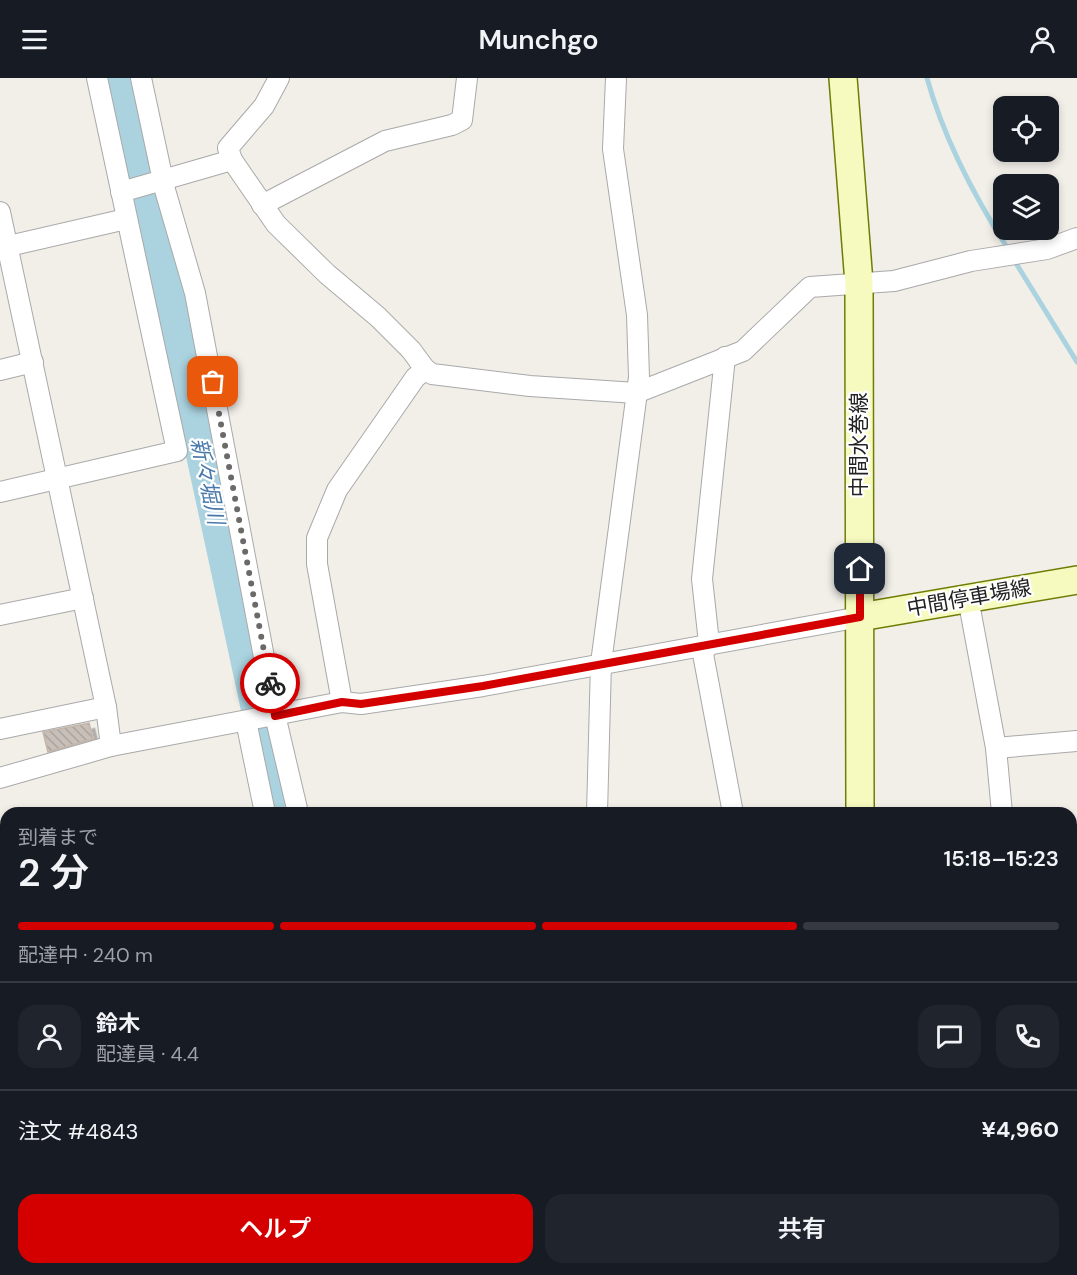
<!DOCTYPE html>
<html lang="ja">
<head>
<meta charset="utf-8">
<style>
  :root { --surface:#171b24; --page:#20242c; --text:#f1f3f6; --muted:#9ea1a6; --line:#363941; --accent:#d40000 }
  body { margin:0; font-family:"DM Sans","Noto Sans JP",sans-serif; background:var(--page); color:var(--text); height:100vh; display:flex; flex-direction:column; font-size:22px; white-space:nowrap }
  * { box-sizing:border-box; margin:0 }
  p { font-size:20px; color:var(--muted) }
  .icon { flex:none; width:33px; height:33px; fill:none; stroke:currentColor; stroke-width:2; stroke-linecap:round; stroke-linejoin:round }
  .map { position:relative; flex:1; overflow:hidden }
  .sheet { position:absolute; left:0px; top:729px; width:1077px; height:468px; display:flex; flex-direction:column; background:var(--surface); border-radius:18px 18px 0 0; box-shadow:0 3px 9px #0003 }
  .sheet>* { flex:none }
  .buttons { position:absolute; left:993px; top:18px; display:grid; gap:12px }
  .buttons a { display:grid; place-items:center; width:66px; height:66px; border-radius:12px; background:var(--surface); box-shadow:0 3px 9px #0003; font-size:30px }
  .pin { position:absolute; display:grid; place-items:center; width:51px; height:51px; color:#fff; margin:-26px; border-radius:12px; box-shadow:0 3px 9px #0006 }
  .courier { position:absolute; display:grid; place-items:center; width:60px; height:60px; margin:-30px; border:4px solid #d40000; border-radius:50%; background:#fff; color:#222; box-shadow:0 2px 8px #0007 }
  .headline em { font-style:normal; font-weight:600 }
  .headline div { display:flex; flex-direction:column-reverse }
  .headline { display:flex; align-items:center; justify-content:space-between; height:102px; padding:0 18px }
  h1 { font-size:39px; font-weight:600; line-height:45px }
  .bar { display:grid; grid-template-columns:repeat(4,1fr); gap:9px 6px; align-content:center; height:72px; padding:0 18px }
  .bar i { height:8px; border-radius:4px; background:var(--line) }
  .bar .current { background:var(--accent) }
  .bar p { grid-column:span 4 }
  .line { display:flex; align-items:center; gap:15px; padding:0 18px; border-top:2px solid var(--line) }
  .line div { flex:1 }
  .round { display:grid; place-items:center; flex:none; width:63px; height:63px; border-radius:18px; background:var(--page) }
  .button { display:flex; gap:12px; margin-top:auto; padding:12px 18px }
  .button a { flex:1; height:69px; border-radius:18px; background:var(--accent); color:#fff; font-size:24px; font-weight:600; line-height:69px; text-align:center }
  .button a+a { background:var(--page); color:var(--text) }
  header { display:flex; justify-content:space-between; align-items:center; height:78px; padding:0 18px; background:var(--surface); font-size:27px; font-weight:600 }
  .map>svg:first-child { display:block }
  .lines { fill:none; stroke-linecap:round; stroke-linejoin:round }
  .stream { stroke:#aad3df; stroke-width:5 }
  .river { stroke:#aad3df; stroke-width:33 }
  .building { fill:url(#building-back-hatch); stroke:#c4b6ab; stroke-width:1.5; filter:url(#shadow) }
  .minor-casing { stroke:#a9a9a9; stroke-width:22 }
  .tertiary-casing { stroke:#a9a9a9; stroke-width:27 }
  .secondary-casing { stroke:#707d05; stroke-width:30 }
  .minor { stroke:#fff; stroke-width:20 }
  .tertiary { stroke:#fff; stroke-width:24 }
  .secondary { stroke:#f7fabf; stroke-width:27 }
  .done { stroke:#6b6a68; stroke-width:6; stroke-dasharray:0 10.8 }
  .route { stroke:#d40000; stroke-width:8 }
  .labels { text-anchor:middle; stroke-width:4.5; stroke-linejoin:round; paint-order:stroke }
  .street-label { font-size:21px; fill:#222; stroke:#fff }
  .water-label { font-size:22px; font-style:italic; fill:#4a7aab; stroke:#fff }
</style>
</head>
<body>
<header><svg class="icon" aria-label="menu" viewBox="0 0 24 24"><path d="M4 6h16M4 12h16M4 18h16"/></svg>Munchgo<svg class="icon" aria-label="person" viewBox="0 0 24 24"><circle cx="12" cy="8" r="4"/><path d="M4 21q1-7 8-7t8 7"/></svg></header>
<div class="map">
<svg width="1077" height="1197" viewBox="0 0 1077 1197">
  <defs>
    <pattern id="building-back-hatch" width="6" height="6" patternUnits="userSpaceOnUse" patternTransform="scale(1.5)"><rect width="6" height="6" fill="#c7bfb8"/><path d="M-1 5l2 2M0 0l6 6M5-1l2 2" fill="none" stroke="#aba49e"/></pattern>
    <filter id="shadow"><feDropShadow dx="5.5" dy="5.5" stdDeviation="0" flood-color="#0004"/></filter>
  </defs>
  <rect width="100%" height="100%" fill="#f2efe9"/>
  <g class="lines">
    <g class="stream">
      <path d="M927 0C944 61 974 118 1008 171"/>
      <polyline points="1014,182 1077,284"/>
    </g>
    <g class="river">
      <polyline points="121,0 280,735"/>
      <polyline points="432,1191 435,1197"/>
    </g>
  </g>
  <polygon class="building" points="89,645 93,661 48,674 43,654"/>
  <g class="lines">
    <defs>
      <g id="minor">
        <polyline points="141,0 165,112 195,215 275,637 298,735"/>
        <polyline points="279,0 264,28 228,70 232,82 276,146 327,196 378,239 411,272 425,291 432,296 530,308 636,315 743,273 810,209 894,203 971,183 1047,171 1077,160"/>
        <polyline points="121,114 232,82"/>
        <polyline points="262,127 385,63 452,47 462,42 467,0"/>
        <polyline points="0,134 106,629 111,668"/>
        <polyline points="0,170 126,141"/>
        <polyline points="725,279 702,501 709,565 703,576 733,735"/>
        <polyline points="0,292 33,284"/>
        <polyline points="0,414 177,373 97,0"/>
        <polyline points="968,520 996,670 1002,735"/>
        <polyline points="0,537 83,520"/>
        <polyline points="342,624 317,486 317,460 337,412 415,300 425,291"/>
        <polyline points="246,643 265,735"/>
        <polyline points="0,651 106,629"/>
        <polyline points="996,670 1077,663"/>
        <polyline points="0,700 111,668 342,624 361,626 483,608 860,539"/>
        <polyline points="597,735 601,585 639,299 637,237 613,71 616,0"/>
        <polyline points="1071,891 1077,891"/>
        <polyline points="455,1191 458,1197"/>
      </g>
      <g id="tertiary">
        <polyline points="1071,1162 1077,1150"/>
        <polyline points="1055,1197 1057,1191"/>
      </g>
      <g id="secondary">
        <polyline points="843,0 859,205 860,735"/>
        <polyline points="860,539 1077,502"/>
        <polyline points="859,1197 859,1191"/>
      </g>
    </defs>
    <use href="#minor" class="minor-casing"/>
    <use href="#tertiary" class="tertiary-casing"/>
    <use href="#secondary" class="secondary-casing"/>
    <use href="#minor" class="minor"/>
    <use href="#tertiary" class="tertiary"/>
    <use href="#secondary" class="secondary"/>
  </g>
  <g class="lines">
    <polyline class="done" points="213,304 270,605"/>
    <polyline class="route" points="270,605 275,638 342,624 361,626 483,608 860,539 860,491"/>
  </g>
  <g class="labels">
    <g class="street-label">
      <text transform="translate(859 367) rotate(-90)" y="7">中間水巻線</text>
      <text transform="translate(969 520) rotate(-10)" y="7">中間停車場線</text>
    </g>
    <g class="water-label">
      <text transform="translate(208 403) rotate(78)" y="8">新々堀川</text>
    </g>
  </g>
</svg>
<div class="buttons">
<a><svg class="icon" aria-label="locate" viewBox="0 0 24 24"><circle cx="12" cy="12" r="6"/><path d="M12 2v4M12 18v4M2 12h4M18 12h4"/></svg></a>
<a><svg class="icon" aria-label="layers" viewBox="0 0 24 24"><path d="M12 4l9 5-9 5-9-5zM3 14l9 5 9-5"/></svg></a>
</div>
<div class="pin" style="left:213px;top:304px;background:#ea580c"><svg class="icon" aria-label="bag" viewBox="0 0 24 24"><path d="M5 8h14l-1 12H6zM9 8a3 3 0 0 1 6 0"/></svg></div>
<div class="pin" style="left:860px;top:491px;background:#1f2937"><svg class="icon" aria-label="home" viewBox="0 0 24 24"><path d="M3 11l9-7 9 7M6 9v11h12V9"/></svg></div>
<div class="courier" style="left:270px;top:605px"><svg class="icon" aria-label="bike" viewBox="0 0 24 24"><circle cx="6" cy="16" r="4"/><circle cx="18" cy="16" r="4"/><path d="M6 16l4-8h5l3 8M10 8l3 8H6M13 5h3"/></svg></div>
<section class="sheet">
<div class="headline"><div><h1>2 分</h1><p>到着まで</p></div><em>15:18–15:23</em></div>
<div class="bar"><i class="current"></i><i class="current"></i><i class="current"></i><i></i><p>配達中 · 240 m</p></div>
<div class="line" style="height:108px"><a class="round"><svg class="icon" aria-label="person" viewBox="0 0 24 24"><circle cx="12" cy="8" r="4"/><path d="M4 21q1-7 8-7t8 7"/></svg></a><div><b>鈴木</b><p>配達員 · 4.4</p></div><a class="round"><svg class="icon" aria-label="chat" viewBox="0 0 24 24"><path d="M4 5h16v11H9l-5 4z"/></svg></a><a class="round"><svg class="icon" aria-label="phone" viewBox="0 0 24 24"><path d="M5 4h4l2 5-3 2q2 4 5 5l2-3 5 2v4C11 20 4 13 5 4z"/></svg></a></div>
<div class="line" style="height:78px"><div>注文 #4843</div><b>¥4,960</b></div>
<div class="button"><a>ヘルプ</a><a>共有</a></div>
</section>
</div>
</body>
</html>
